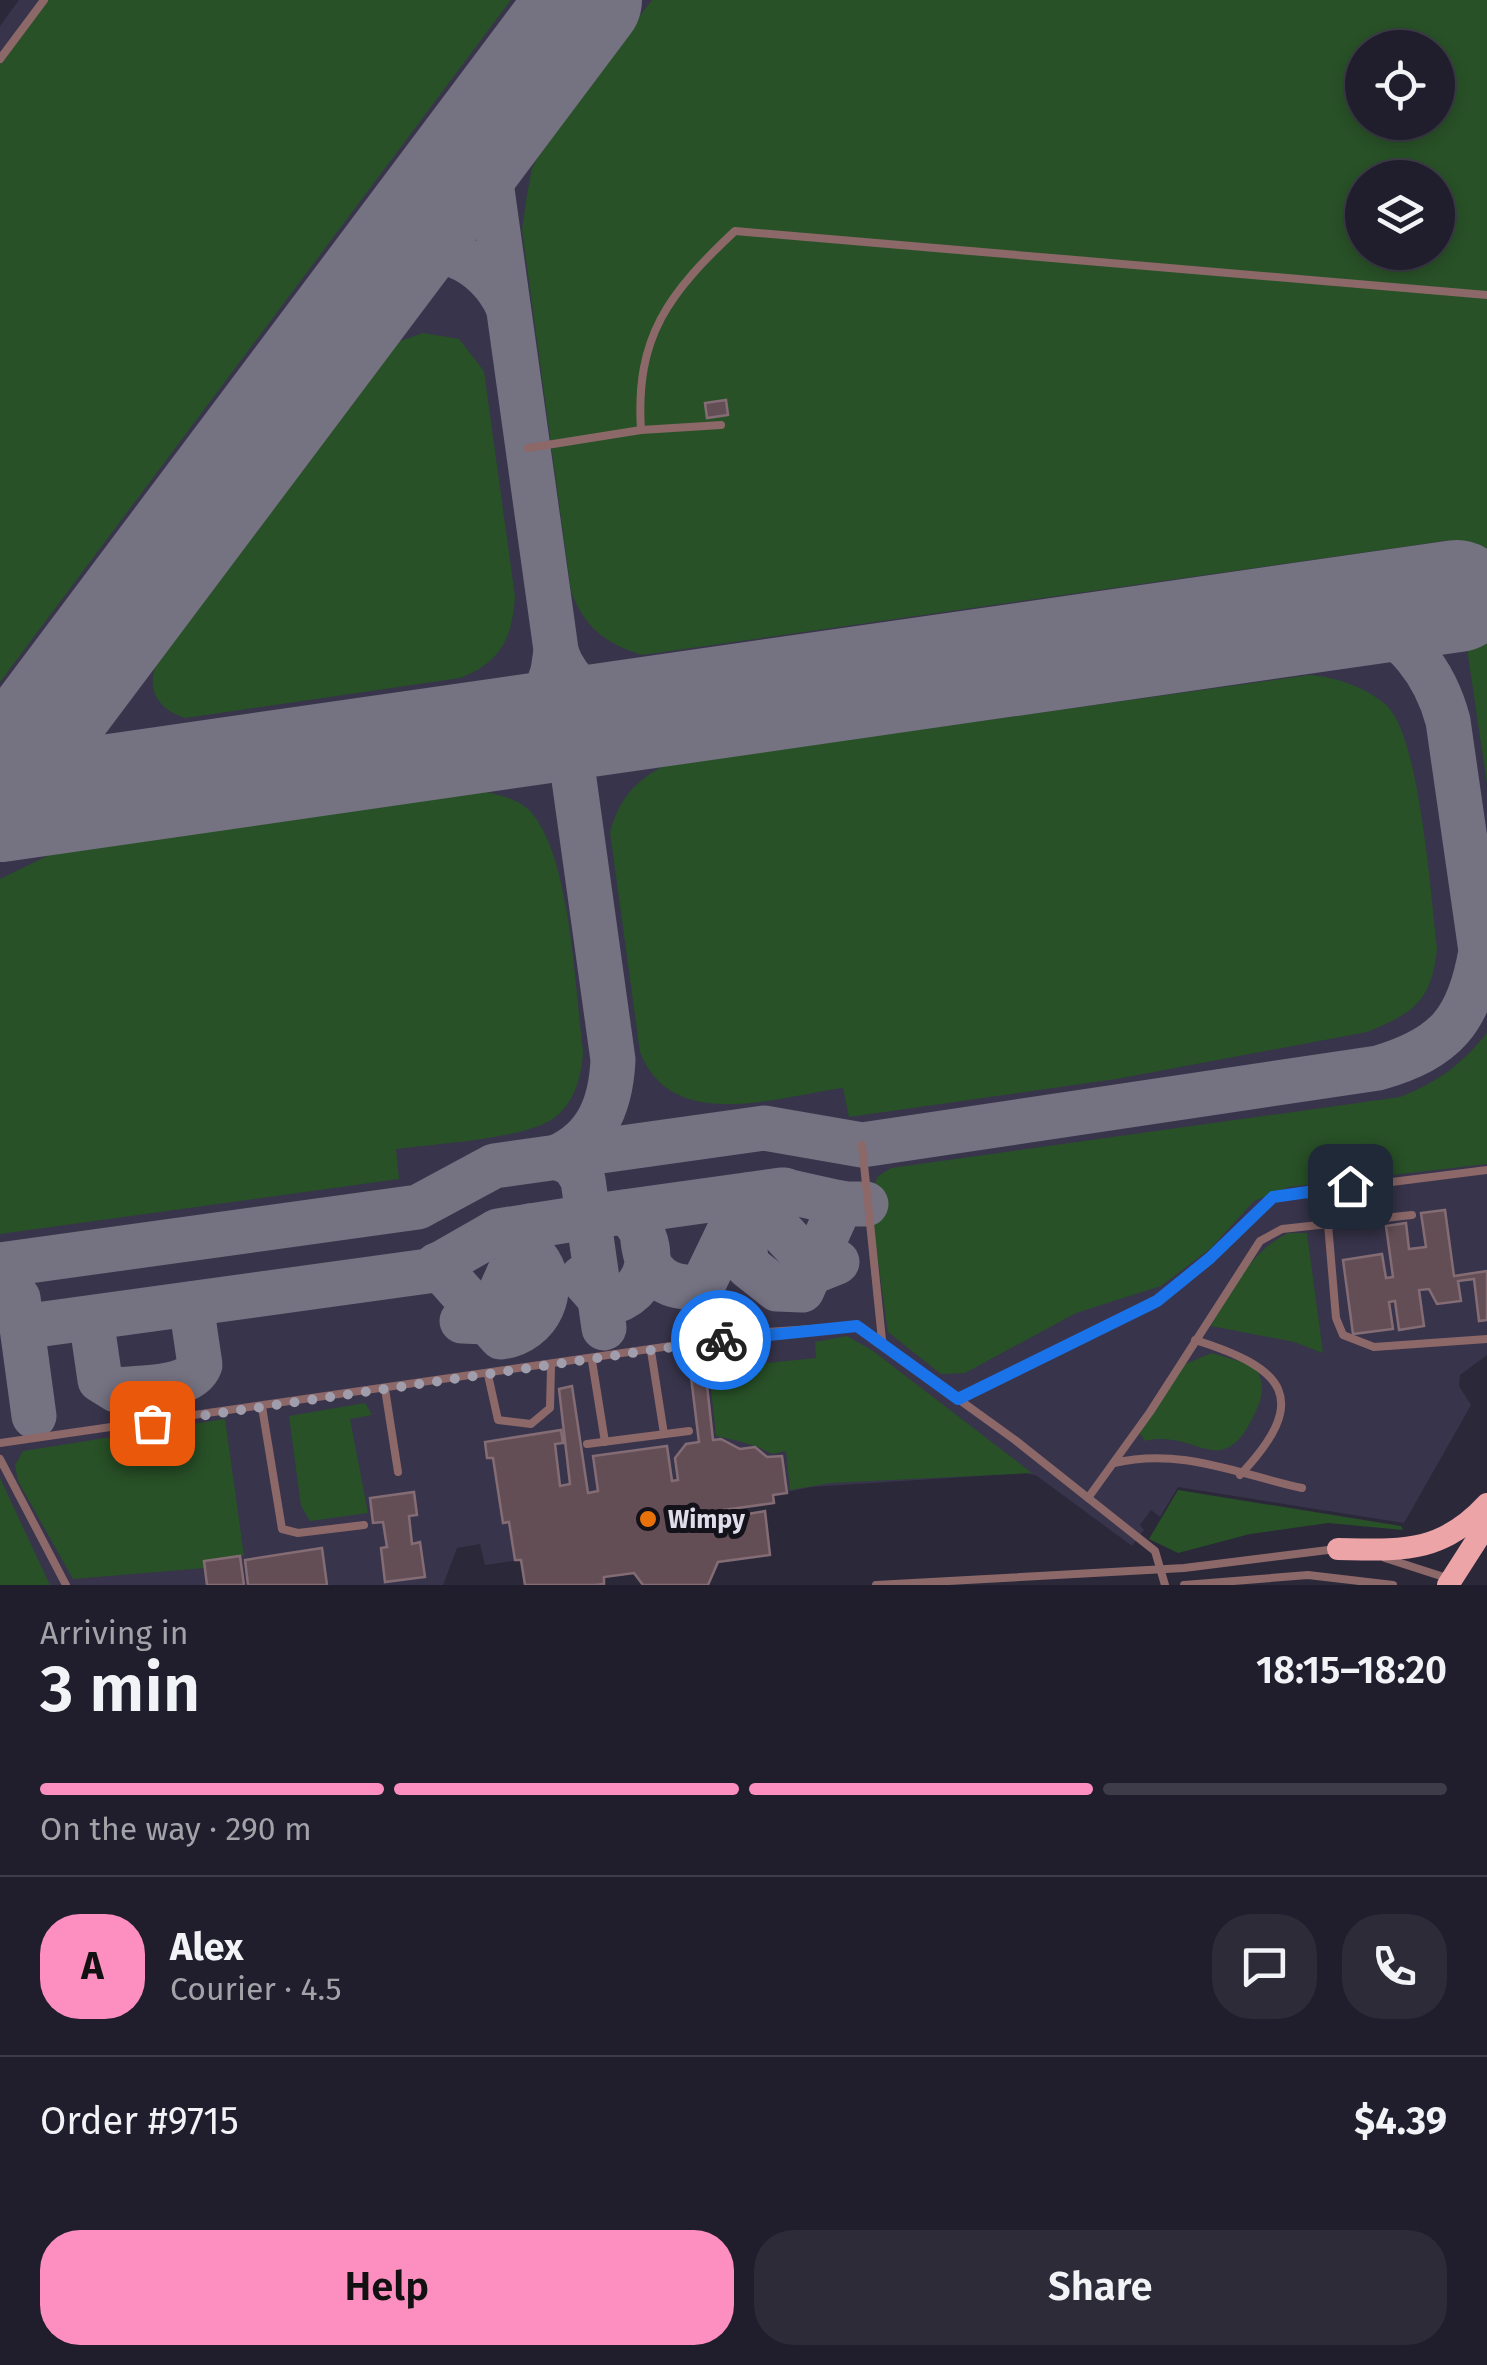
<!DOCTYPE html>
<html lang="en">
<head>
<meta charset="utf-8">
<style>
  :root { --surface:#201e2c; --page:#2d2b38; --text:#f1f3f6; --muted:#a2a2a9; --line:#3d3c48; --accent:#fd8ec0 }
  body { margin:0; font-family:"Fira Sans",sans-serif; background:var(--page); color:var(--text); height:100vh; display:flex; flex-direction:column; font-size:38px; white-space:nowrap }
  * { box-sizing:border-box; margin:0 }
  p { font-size:32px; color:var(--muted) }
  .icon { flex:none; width:55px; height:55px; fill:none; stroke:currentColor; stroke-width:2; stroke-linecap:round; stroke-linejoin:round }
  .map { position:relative; height:1585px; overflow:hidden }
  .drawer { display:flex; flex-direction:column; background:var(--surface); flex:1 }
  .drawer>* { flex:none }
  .controls { position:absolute; left:1345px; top:30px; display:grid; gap:20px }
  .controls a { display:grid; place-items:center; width:110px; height:110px; border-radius:50%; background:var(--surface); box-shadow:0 5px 15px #0003,0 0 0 2px var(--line); font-size:50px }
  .pin { position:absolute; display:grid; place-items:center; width:85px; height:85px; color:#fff; margin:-42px; border-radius:20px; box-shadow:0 5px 15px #0006 }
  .courier { position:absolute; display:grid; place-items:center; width:100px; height:100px; margin:-50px; border:8px solid #1a73e8; border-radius:50%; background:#fff; color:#222; box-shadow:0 2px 12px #0007 }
  .overview em { font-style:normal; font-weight:600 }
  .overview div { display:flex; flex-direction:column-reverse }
  .overview { display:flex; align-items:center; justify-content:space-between; height:170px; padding:0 40px }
  h1 { font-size:65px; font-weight:600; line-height:75px }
  .bar { display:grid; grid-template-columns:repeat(4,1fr); gap:15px 10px; align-content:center; height:120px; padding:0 40px }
  .bar i { height:12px; border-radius:8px; background:var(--line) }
  .bar .current { background:var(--accent) }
  .bar p { grid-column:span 4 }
  .line { display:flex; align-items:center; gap:25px; padding:0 40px; border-top:2px solid var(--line) }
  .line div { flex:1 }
  .round { display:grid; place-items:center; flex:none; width:105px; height:105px; border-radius:40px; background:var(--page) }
  .button { display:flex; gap:20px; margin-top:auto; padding:20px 40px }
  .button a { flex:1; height:115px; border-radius:40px; background:var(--accent); color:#111; font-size:40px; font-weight:600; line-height:115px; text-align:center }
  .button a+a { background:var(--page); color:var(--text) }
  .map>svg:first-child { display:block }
  .built { fill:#38344b; fill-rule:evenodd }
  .green { fill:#285127; fill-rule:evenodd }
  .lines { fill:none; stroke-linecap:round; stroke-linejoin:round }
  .taxiway { stroke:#757282; stroke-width:45 }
  .runway { stroke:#757282; stroke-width:112 }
  .building { fill:#644e56; stroke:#846c75; stroke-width:2.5 }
  .service { stroke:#8c6869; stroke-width:8 }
  .primary { stroke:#eda4a7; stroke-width:22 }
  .done { stroke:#a09eac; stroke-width:10; stroke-dasharray:0 18 }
  .route { stroke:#1a73e8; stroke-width:12 }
  .food-dot { fill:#e8710a; stroke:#13121a; stroke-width:4 }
  .labels { text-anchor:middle; stroke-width:10; stroke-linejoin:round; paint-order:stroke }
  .poi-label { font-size:25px; font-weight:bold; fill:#dfdde9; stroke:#13121a; text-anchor:start }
</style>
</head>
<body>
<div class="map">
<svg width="1487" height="1585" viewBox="0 0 1487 1585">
  <rect width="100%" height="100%" fill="#2b283a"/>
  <path class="built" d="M19 0H1487V1355L1460 1375 1459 1386 1471 1405 1404 1523 1178 1487 1160 1517 1151 1510 1140 1525 1144 1530 1132 1546 1037 1476 1026 1473 811 1487 773 1495 774 1503 724 1510 721 1525 765 1511 770 1555 718 1562 708 1585H643L633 1573 605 1577 604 1584 595 1585 521 1560 485 1565 480 1544 457 1548 443 1585H0V26ZM1362 48H1438V122H1362ZM1362 178H1438V252H1362Z"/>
  <g class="green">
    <polygon points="48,0 511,0 0,682 0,64"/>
    <path d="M652 0H1487V784L1451 540 642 655C606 644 584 627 571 591L522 230 527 195 532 168 552 130ZM1362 48H1438V122H1362ZM1362 178H1438V252H1362Z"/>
    <path d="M423 333 459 339 484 371 515 597C512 639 500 663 460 678L185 718C151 707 144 681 163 651L389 345Z"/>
    <path d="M1310 675C1336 677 1369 688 1388 707 1420 740 1431 898 1437 948 1432 1001 1414 1013 1367 1032L1116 1079 849 1117 843 1088C776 1097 672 1134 640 1052L610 832C620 798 634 782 665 765Z"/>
    <path d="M477 790C495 794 514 797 528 809 571 851 575 990 583 1051 582 1076 574 1106 551 1120 521 1139 433 1144 396 1149L399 1179 0 1234V879L51 854Z"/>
    <path d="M1487 1033V1164L1289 1187 1254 1201 1211 1248 1161 1286 1076 1313 965 1373 941 1374 888 1332 869 1198 878 1176 891 1168 1400 1097C1438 1082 1461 1065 1487 1033Z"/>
    <path d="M1288 1233H1307L1323 1353 1294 1342 1211 1326C1228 1291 1253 1250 1288 1233Z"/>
    <path d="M847 1336 873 1351 1032 1473 831 1483 790 1490 786 1451 772 1454C755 1444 734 1440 716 1436L709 1369 816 1358 815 1342Z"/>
    <path d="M1212 1353 1255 1366C1264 1382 1264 1394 1256 1411 1222 1486 1198 1428 1145 1441L1139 1432 1185 1364Z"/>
    <polygon points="365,1403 372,1415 350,1419 368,1513 310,1521 301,1506 289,1416"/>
    <polygon points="225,1419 244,1556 205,1561 205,1568 73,1579 18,1481 15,1465 23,1451"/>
    <polygon points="0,1478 50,1585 0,1585"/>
    <polygon points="1178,1490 1401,1526 1403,1530 1328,1523 1250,1534 1178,1553 1149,1539"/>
  </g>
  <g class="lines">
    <g class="taxiway">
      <path d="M521 87 499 122 490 175 613 1060C611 1103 598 1139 557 1157L574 1165 583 1180 604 1328"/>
      <path d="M361 300C370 290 378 278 387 270 431 230 488 261 508 307"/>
      <path d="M556 652C570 691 598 703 635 712"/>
      <path d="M488 733C525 719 552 699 555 657"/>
      <path d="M785 1190C754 1211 737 1228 748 1266L777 1289 802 1290 841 1203"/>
      <polyline points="748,1195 817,1270 837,1262"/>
      <path d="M643 1241C647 1276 667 1290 702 1287L740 1208"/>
      <path d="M0 1265 418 1207 494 1166 764 1128 862 1145 1378 1068C1446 1048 1469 1021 1481 951L1448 721C1434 668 1405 639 1360 609"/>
      <path d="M437 1265 501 1337C539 1332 560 1289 536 1258 527 1245 510 1239 496 1232"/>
      <path d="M582 1278 605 1304C653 1295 662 1241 625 1212"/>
      <polyline points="18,1298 34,1416"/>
      <path d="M91 1318 100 1380 116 1390C139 1387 190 1390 200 1365L191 1304"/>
      <polyline points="462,1321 487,1322 530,1226"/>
      <polyline points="22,1327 428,1271 498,1231 588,1217 781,1190 844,1204 866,1204"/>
    </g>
    <g class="runway">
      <polyline points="0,781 586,0"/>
      <polyline points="0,806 1457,596"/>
    </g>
  </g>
  <g class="building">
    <polygon points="726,400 728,415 707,418 705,403"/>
    <polygon points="1445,1210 1454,1276 1487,1271 1487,1320 1479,1321 1474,1279 1458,1281 1461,1301 1437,1304 1429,1289 1419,1290 1424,1326 1399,1330 1395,1301 1389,1302 1393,1329 1353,1334 1343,1260 1382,1254 1386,1278 1393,1277 1386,1226 1406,1223 1409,1249 1426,1247 1421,1213"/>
    <polygon points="705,1367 713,1440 721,1439 740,1449 755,1447 767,1457 782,1456 787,1493 773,1495 774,1503 723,1510 725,1521 720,1522 727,1525 736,1516 765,1511 770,1555 718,1562 708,1585 643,1585 634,1573 604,1577 604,1584 595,1585 525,1585 521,1560 515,1560 509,1522 503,1523 493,1458 487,1458 485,1442 561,1430 563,1443 555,1444 560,1486 570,1484 559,1389 572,1386 588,1493 598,1491 593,1456 667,1446 672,1481 678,1480 675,1458 686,1444 699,1442 690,1369"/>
    <polygon points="414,1492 417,1515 409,1516 412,1544 420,1542 425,1577 385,1582 381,1548 387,1547 383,1522 373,1523 370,1498"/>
    <polygon points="322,1548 327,1585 248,1585 245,1560"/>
    <polygon points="240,1556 244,1585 207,1585 204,1561"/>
  </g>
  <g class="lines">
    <g class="service">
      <polyline points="0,59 44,0"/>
      <path d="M641 430C635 336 669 293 735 231L1487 295"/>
      <polyline points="528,448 641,430 721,425"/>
      <polyline points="862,1145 882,1340"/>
      <polyline points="1328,1224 1336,1318 1343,1335 1374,1347 1487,1339"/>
      <path d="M1195 1340C1285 1368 1312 1399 1240 1475"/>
      <polyline points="651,1351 664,1434"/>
      <polyline points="592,1361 605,1442"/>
      <polyline points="488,1375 498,1420 531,1424 550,1408 551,1367"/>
      <polyline points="385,1389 398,1472"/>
      <polyline points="958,1399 1157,1301 1210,1259 1273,1197 1487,1170"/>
      <polyline points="262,1407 282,1529 298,1533 364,1525"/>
      <polyline points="0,1443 767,1332 857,1326 1015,1440 1155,1551 1165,1585"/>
      <polyline points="587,1444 689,1431"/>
      <polyline points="0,1459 66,1585"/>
      <path d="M1114 1463C1180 1447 1238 1474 1302 1488"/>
      <polyline points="1088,1498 1150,1412 1260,1241 1282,1229 1412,1215"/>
      <polyline points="1385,1558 1447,1578"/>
      <polyline points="876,1585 1184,1568 1336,1549"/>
      <polyline points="1184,1585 1308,1575 1393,1585"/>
    </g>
    <g class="primary">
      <path d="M1338 1549C1402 1550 1441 1554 1487 1504"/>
      <polyline points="1448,1585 1487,1524"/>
    </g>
  </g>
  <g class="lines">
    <polyline class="done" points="152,1423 721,1340"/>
    <polyline class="route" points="721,1340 857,1326 958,1399 1157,1301 1210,1258 1273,1197 1350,1186"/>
  </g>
  <circle class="food-dot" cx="648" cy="1519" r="10"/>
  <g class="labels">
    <g class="poi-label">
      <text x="668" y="1528">Wimpy</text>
    </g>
  </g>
</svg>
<div class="controls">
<a><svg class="icon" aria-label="locate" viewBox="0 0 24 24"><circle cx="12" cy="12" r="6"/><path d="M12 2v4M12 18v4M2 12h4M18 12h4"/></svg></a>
<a><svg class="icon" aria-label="layers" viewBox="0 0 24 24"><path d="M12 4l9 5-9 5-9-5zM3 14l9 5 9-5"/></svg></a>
</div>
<div class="pin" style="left:152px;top:1423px;background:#ea580c"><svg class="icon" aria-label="bag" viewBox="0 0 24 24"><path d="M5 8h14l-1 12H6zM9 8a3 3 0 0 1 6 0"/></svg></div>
<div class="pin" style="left:1350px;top:1186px;background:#1f2937"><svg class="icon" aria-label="home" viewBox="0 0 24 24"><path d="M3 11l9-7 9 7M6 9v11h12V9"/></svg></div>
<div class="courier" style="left:721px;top:1340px"><svg class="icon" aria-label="bike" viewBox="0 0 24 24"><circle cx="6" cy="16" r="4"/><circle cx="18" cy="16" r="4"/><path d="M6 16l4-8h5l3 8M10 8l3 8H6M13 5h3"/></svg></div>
</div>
<section class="drawer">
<div class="overview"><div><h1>3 min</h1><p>Arriving in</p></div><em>18:15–18:20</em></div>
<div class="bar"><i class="current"></i><i class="current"></i><i class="current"></i><i></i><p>On the way · 290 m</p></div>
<div class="line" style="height:180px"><b class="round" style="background:var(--accent);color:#111">A</b><div><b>Alex</b><p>Courier · 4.5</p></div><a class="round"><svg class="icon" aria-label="chat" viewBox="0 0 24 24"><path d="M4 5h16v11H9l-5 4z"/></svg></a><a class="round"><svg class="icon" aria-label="phone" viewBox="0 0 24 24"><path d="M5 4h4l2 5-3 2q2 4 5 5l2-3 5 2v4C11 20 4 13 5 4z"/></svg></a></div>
<div class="line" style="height:130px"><div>Order #9715</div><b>$4.39</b></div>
<div class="button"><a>Help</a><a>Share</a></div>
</section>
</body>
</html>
